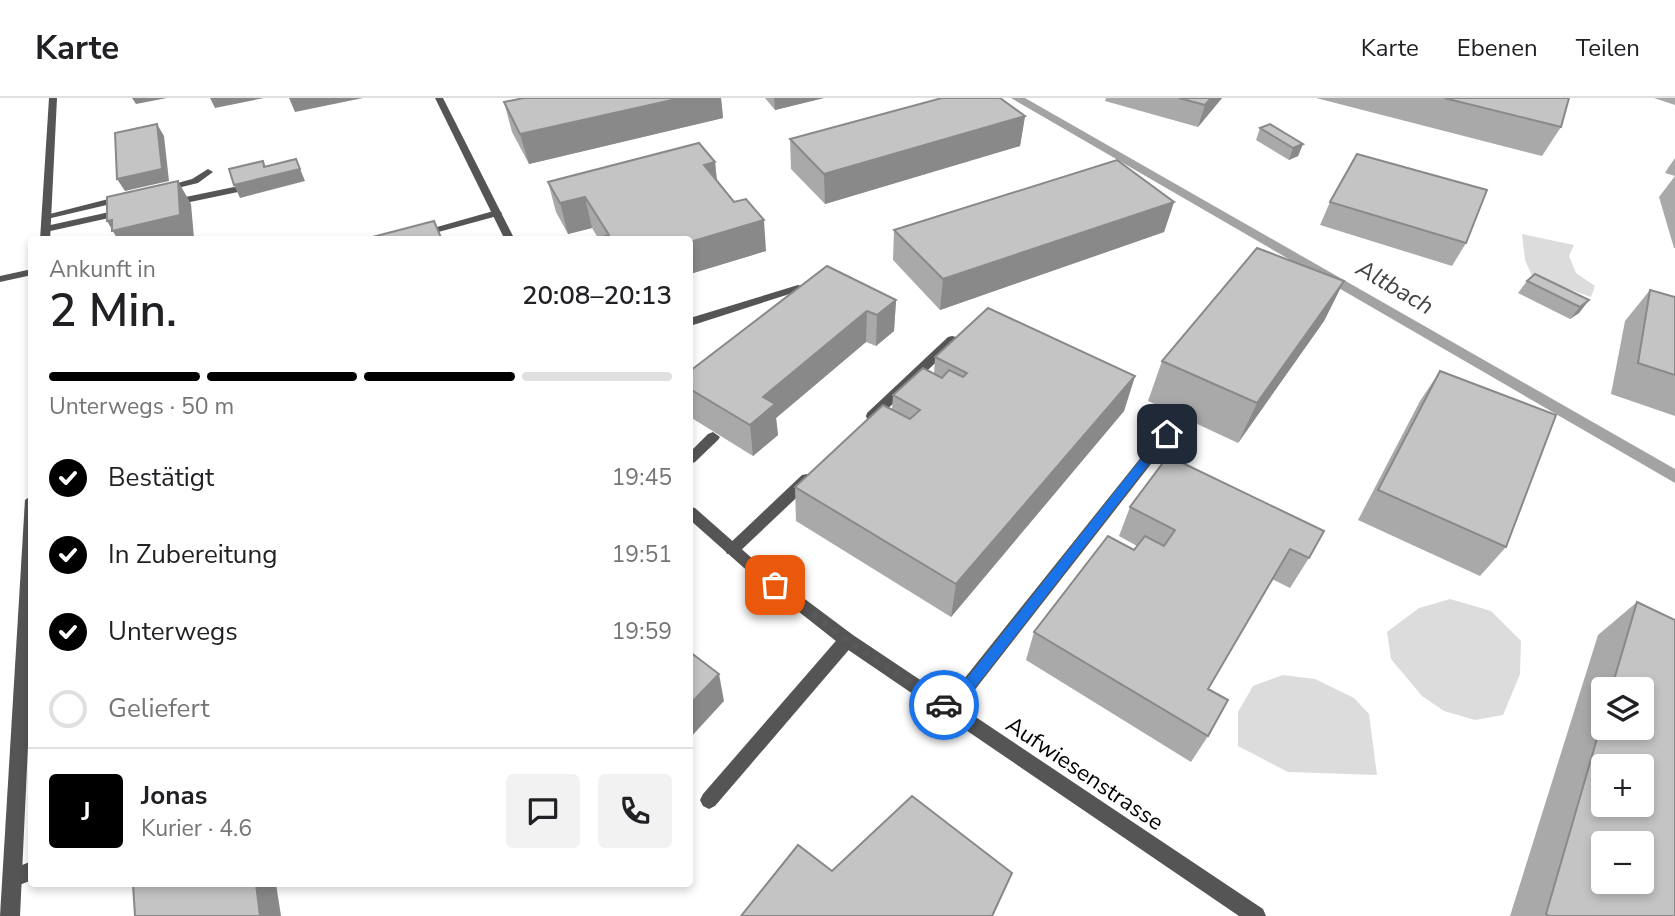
<!DOCTYPE html>
<html lang="de">
<head>
<meta charset="utf-8">
<style>
  :root { --surface:#fff; --page:#f2f2f2; --text:#202124; --muted:#757577; --line:#e0e0e0; --accent:#000 }
  body { margin:0; font-family:"Nunito Sans",sans-serif; background:var(--page); color:var(--text); height:100vh; display:flex; flex-direction:column; font-size:26px; white-space:nowrap }
  * { box-sizing:border-box; margin:0 }
  p { font-size:23px; color:var(--muted) }
  .icon { flex:none; width:38px; height:38px; fill:none; stroke:currentColor; stroke-width:2; stroke-linecap:round; stroke-linejoin:round }
  .map { position:relative; flex:1; overflow:hidden }
  .details { position:absolute; left:28px; top:138px; width:665px; height:651px; display:flex; flex-direction:column; background:var(--surface); border-radius:7px; box-shadow:0 4px 10px #0003 }
  .details>* { flex:none }
  .fabs { position:absolute; left:1591px; top:579px; display:grid; gap:14px }
  .fabs a { display:grid; place-items:center; width:63px; height:63px; border-radius:7px; background:var(--surface); box-shadow:0 4px 10px #0003; font-size:35px }
  .pin { position:absolute; display:grid; place-items:center; width:60px; height:60px; color:#fff; margin:-30px; border-radius:14px; box-shadow:0 4px 10px #0006 }
  .courier { position:absolute; display:grid; place-items:center; width:70px; height:70px; margin:-35px; border:5px solid #1a73e8; border-radius:50%; background:#fff; color:#222; box-shadow:0 2px 9px #0007 }
  .headline em { font-style:normal; font-weight:600 }
  .headline div { display:flex; flex-direction:column-reverse }
  .headline { display:flex; align-items:center; justify-content:space-between; height:119px; padding:0 21px }
  h1 { font-size:46px; font-weight:600; line-height:52px }
  .bar { display:grid; grid-template-columns:repeat(4,1fr); gap:10px 7px; align-content:center; height:84px; padding:0 21px }
  .bar i { height:9px; border-radius:5px; background:var(--line) }
  .bar .current { background:var(--accent) }
  .bar p { grid-column:span 4 }
  .line { display:flex; align-items:center; gap:18px; padding:0 21px; border-top:2px solid var(--line) }
  .line div { flex:1 }
  .round { display:grid; place-items:center; flex:none; width:74px; height:74px; border-radius:7px; background:var(--page) }
  ol { padding:0 21px; list-style:none }
  li { display:flex; align-items:center; gap:21px; height:77px }
  li p { margin-inline-start:auto }
  li .icon { padding:7px; border-radius:50%; background:var(--accent); color:#fff; stroke-width:4 }
  li:last-child { color:var(--muted) }
  li i { width:38px; height:38px; border:4px solid var(--line); border-radius:50% }
  header { display:flex; align-items:center; gap:42px; box-sizing:border-box; height:98px; padding:0 35px; background:var(--surface); border-bottom:2px solid var(--line) }
  header strong { font-size:33px }
  nav { display:flex; gap:38px; margin-inline-start:auto; font-size:24px }
  .map>svg:first-child { display:block }
  .green { fill:#dcdcdc }
  .lines { fill:none; stroke-linecap:round; stroke-linejoin:round }
  .stream { fill:#a3a3a3; fill-rule:evenodd }
  .service { fill:#555; fill-rule:evenodd }
  .minor { fill:#555; fill-rule:evenodd }
  .tertiary { fill:#555; fill-rule:evenodd }
  .wall { fill:#a9a9a9; fill-rule:evenodd }
  .shaded-wall { fill:#898989 }
  .building { fill:#c4c4c4; stroke:#898989; stroke-width:2; fill-rule:evenodd }
  .route { fill:#1a73e8 }
  .done { stroke:#595959; stroke-width:7; stroke-dasharray:0 12.6 }
  .labels { text-anchor:middle; stroke-width:6; stroke-linejoin:round; paint-order:stroke }
  .street-label { font-size:23px; fill:#000; stroke:#fff }
  .water-label { font-size:24px; font-style:italic; fill:#444; stroke:#fff }
</style>
</head>
<body>
<header>
<strong>Karte</strong>
<nav><a>Karte</a><a>Ebenen</a><a>Teilen</a></nav>
</header>
<div class="map">
<svg width="1675" height="818" viewBox="0 0 1675 818">
  <rect width="100%" height="100%" fill="#fff"/>
  <g class="green">
    <polygon points="1522,136 1574,147 1569,158 1576,175 1595,188 1591,199 1532,178 1525,162"/>
    <polygon points="1450,501 1491,513 1521,543 1520,576 1503,617 1475,622 1444,613 1422,598 1391,561 1387,534 1419,510"/>
    <polygon points="1283,577 1315,581 1354,600 1369,616 1377,677 1288,674 1238,648 1238,614 1253,588"/>
  </g>
  <g class="lines">
    <polygon class="stream" points="1011,0 1025,0 1675,371 1675,385"/>
    <g class="service">
      <polygon points="208,71 213,74 198,85 161,94 156,91 192,81"/>
      <polygon points="234,89 238,90 238,94 171,108 166,105 171,102"/>
      <polygon points="124,97 128,98 128,102 47,121 42,118"/>
      <polygon points="123,111 128,114 127,116 46,134 41,131 46,128"/>
      <polygon points="497,112 502,115 501,117 409,142 391,142"/>
      <polygon points="32,171 32,177 0,184 0,178"/>
      <polygon points="798,187 802,188 802,192 690,228 690,220"/>
      <polygon points="952,238 956,239 956,245 877,321 867,321 866,318 867,315 948,239"/>
      <polygon points="1167,331 1172,333 1174,336 1172,339 956,616 950,618 944,616 942,611 944,606 1162,333"/>
      <polygon points="713,334 720,339 718,342 695,364 690,366 690,354 708,336"/>
      <polygon points="807,376 814,381 812,385 737,456 727,456 725,452 727,448 802,377"/>
      <polygon points="847,535 853,537 855,542 853,547 715,708 709,711 703,708 700,702 703,696 841,537"/>
      <polygon points="32,763 32,782 12,790 5,788 3,781 5,774"/>
    </g>
    <g class="minor">
      <polygon points="435,0 443,0 515,142 505,142"/>
      <polygon points="690,409 695,410 762,469 853,537 1263,811 1266,818 1239,818 841,547 752,477 690,422"/>
    </g>
    <g class="tertiary">
      <polygon points="49,0 57,0 50,142 40,142"/>
      <polygon points="32,397 32,562 20,818 0,818 25,402"/>
    </g>
  </g>
  <g class="wall">
    <polygon points="524,0 721,0 723,20 529,66 512,34 504,4"/>
    <polygon points="765,0 824,0 775,12"/>
    <polygon points="1106,0 1222,0 1198,29 1105,3"/>
    <polygon points="1316,0 1569,0 1561,29 1542,58"/>
    <polygon points="1654,0 1675,0 1675,7"/>
    <polygon points="1025,18 1020,48 825,106 791,71 790,41"/>
    <polygon points="1260,30 1303,46 1298,58 1289,62 1256,42"/>
    <polygon points="1675,60 1675,78 1665,75 1668,70"/>
    <polygon points="715,64 717,83 766,153 690,176 690,142 598,140 592,130 568,136 556,114 548,84"/>
    <polygon points="1675,78 1675,150 1674,150 1659,99"/>
    <polygon points="1174,104 1164,134 940,212 893,162 894,132"/>
    <polygon points="1330,104 1466,145 1452,168 1320,127"/>
    <polygon points="1344,183 1324,223 1238,345 1148,303 1162,263"/>
    <polygon points="1527,183 1589,202 1579,215 1570,221 1518,195"/>
    <polygon points="1650,192 1675,199 1675,318 1611,296 1625,223"/>
    <polygon points="896,202 894,233 876,248 866,244 776,320 778,337 753,358 690,319 690,273"/>
    <polygon points="935,259 1135,278 1124,313 951,519 796,423 795,389 892,311 893,297 934,276"/>
    <polygon points="1440,273 1506,449 1480,478 1358,422 1420,303"/>
    <polygon points="1168,358 1309,460 1290,490 1272,481 1208,591 1208,638 1191,664 1026,562 1034,534 1134,452 1137,448 1119,438 1130,409"/>
    <path d="M1637 504 1675 818H1510L1598 537ZM1603 592H1642L1603 630Z"/>
  </g>
  <g class="shaded-wall">
    <polygon points="132,0 167,0 136,6"/>
    <polygon points="210,0 264,0 215,10"/>
    <polygon points="289,0 363,0 295,14"/>
    <polygon points="681,0 721,0 723,20 529,66 520,36"/>
    <polygon points="774,0 824,0 775,12"/>
    <polygon points="1211,0 1222,0 1198,29 1205,7"/>
    <polygon points="1025,18 1020,48 825,106 824,76"/>
    <polygon points="157,26 164,38 169,83 125,93 117,81"/>
    <polygon points="1303,46 1298,58 1289,62 1293,50"/>
    <polygon points="296,61 305,83 240,100 234,87 264,69 263,63 269,75"/>
    <polygon points="715,64 718,94 704,67"/>
    <polygon points="178,83 191,106 194,140 187,142 118,142 107,123"/>
    <polygon points="585,99 592,130 568,136 560,105"/>
    <polygon points="1174,104 1164,134 940,212 943,181"/>
    <polygon points="764,122 766,153 690,176 690,144"/>
    <polygon points="1344,183 1324,223 1238,345 1257,305"/>
    <polygon points="896,202 894,233 876,248 877,217"/>
    <polygon points="1589,202 1579,215 1570,221 1580,209"/>
    <polygon points="867,213 866,244 776,320 778,337 753,358 750,327 763,299"/>
    <polygon points="1135,278 1124,313 951,519 956,486"/>
    <polygon points="719,576 724,603 690,640 690,606"/>
    <polygon points="1012,775 993,818 992,818"/>
    <polygon points="256,786 276,786 281,818 260,818"/>
  </g>
  <g class="building">
    <polygon points="524,0 681,0 520,36 504,4"/>
    <polygon points="942,0 1000,0 1025,18 824,76 790,41"/>
    <polygon points="1179,0 1211,0 1205,7"/>
    <polygon points="1444,0 1569,0 1561,29"/>
    <polygon points="157,26 162,71 117,81 115,35"/>
    <polygon points="1270,26 1303,46 1293,50 1260,30"/>
    <polygon points="699,45 715,64 704,67 734,104 746,101 764,122 690,144 690,142 591,142 609,137 585,99 560,105 548,84"/>
    <polygon points="1357,56 1487,92 1466,145 1330,104"/>
    <polygon points="296,61 300,71 234,87 229,71 263,63 264,69"/>
    <polygon points="1117,62 1174,104 943,181 894,132"/>
    <polygon points="178,83 180,117 112,133 112,122 107,123 107,99"/>
    <polygon points="434,123 442,142 361,142"/>
    <polygon points="1257,150 1344,183 1257,305 1162,263"/>
    <polygon points="827,168 896,202 877,217 867,213 763,299 775,306 750,327 690,291 690,273"/>
    <polygon points="1535,176 1589,202 1580,209 1527,183"/>
    <polygon points="1650,192 1675,199 1675,277 1638,265"/>
    <polygon points="988,210 1135,278 956,486 795,389 883,307 910,321 920,312 893,297 923,270 942,280 949,272 963,279 967,275 935,259"/>
    <polygon points="1440,273 1556,317 1506,449 1378,392"/>
    <polygon points="1168,358 1324,433 1309,460 1290,451 1208,591 1228,602 1208,638 1034,534 1108,438 1134,452 1145,438 1164,448 1175,432 1130,409"/>
    <path d="M1637 504 1675 522V818H1549L1546 816 1603 620V630H1642V592H1611ZM1603 668H1642V707H1603ZM1603 746H1642V784H1603Z"/>
    <polygon points="690,554 719,576 690,606"/>
    <polygon points="912,698 1012,775 992,818 741,818 798,747 832,773"/>
    <polygon points="133,786 256,786 260,818 135,818"/>
  </g>
  <polygon class="route" points="1167,332 1170,333 1170,339 955,615 950,617 939,611 939,603 949,603 1163,333"/>
  <g class="lines">
    <polyline class="done" points="775,487 847,542 944,607"/>
  </g>
  <g class="labels">
    <g class="street-label">
      <text transform="translate(1085 675) rotate(34)" y="8">Aufwiesenstrasse</text>
    </g>
    <g class="water-label">
      <text transform="translate(1395 189) rotate(30)" y="8">Altbach</text>
    </g>
  </g>
</svg>
<div class="fabs">
<a><svg class="icon" aria-label="layers" viewBox="0 0 24 24"><path d="M12 4l9 5-9 5-9-5zM3 14l9 5 9-5"/></svg></a>
<a>+</a>
<a>−</a>
</div>
<div class="pin" style="left:775px;top:487px;background:#ea580c"><svg class="icon" aria-label="bag" viewBox="0 0 24 24"><path d="M5 8h14l-1 12H6zM9 8a3 3 0 0 1 6 0"/></svg></div>
<div class="pin" style="left:1167px;top:336px;background:#1f2937"><svg class="icon" aria-label="home" viewBox="0 0 24 24"><path d="M3 11l9-7 9 7M6 9v11h12V9"/></svg></div>
<div class="courier" style="left:944px;top:607px"><svg class="icon" aria-label="car" viewBox="0 0 24 24"><path d="M5 17H2v-5l4-1 3-4h7l3 4 3 1v5h-3M9 17h6M6 11h13"/><circle cx="7" cy="17" r="2"/><circle cx="17" cy="17" r="2"/></svg></div>
<section class="details">
<div class="headline"><div><h1>2 Min.</h1><p>Ankunft in</p></div><em>20:08–20:13</em></div>
<div class="bar"><i class="current"></i><i class="current"></i><i class="current"></i><i></i><p>Unterwegs · 50 m</p></div>
<ol>
<li><svg class="icon" aria-label="check" viewBox="0 0 24 24"><path d="M5 12l5 5 9-10"/></svg>Bestätigt<p>19:45</p></li>
<li><svg class="icon" aria-label="check" viewBox="0 0 24 24"><path d="M5 12l5 5 9-10"/></svg>In Zubereitung<p>19:51</p></li>
<li><svg class="icon" aria-label="check" viewBox="0 0 24 24"><path d="M5 12l5 5 9-10"/></svg>Unterwegs<p>19:59</p></li>
<li><i></i>Geliefert</li>
</ol>
<div class="line" style="height:126px"><b class="round" style="background:var(--accent);color:#fff">J</b><div><b>Jonas</b><p>Kurier · 4.6</p></div><a class="round"><svg class="icon" aria-label="chat" viewBox="0 0 24 24"><path d="M4 5h16v11H9l-5 4z"/></svg></a><a class="round"><svg class="icon" aria-label="phone" viewBox="0 0 24 24"><path d="M5 4h4l2 5-3 2q2 4 5 5l2-3 5 2v4C11 20 4 13 5 4z"/></svg></a></div>
</section>
</div>
</body>
</html>
